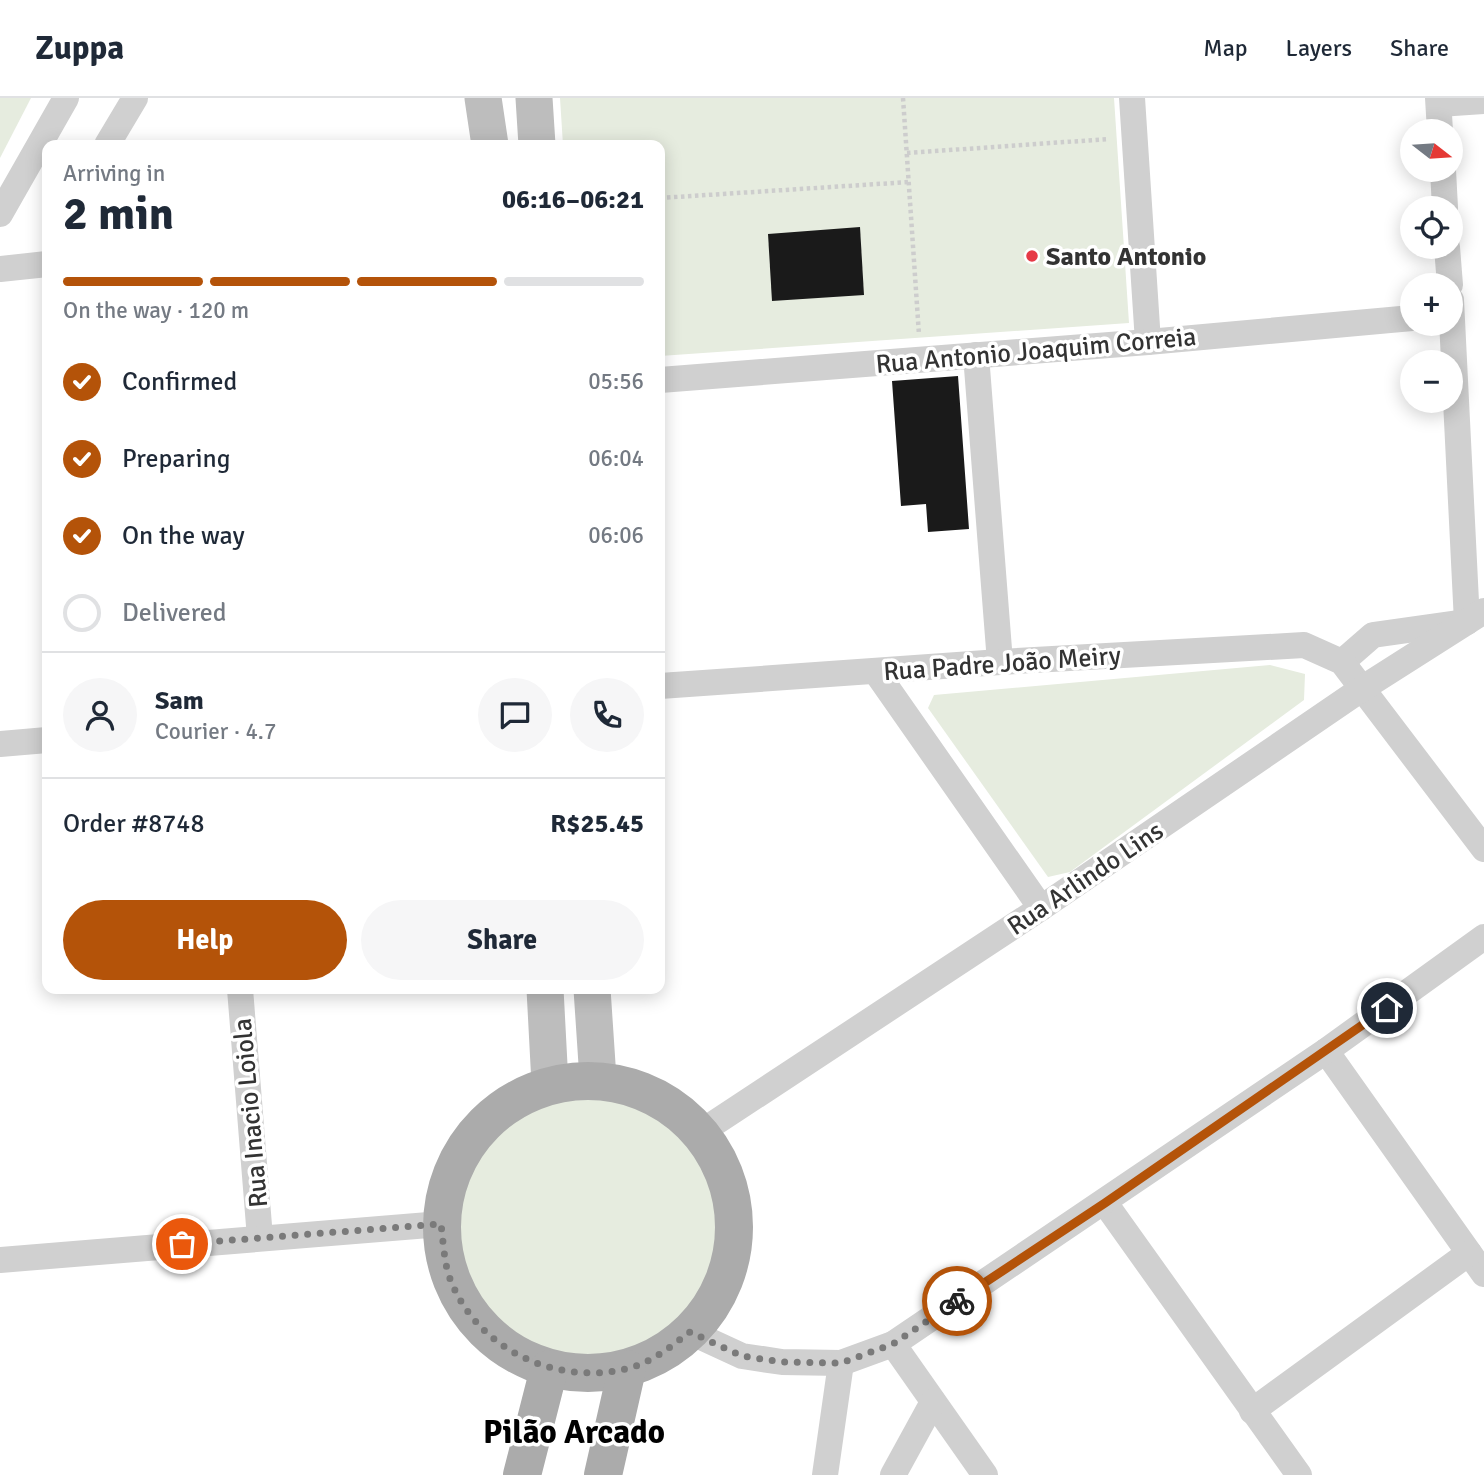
<!DOCTYPE html>
<html lang="en">
<head>
<meta charset="utf-8">
<style>
  :root { --surface:#fff; --page:#f6f6f7; --text:#1f2937; --muted:#747a83; --line:#e0e1e3; --accent:#b45309 }
  body { margin:0; font-family:Signika,sans-serif; background:var(--page); color:var(--text); height:100vh; display:flex; flex-direction:column; font-size:26px; white-space:nowrap }
  * { box-sizing:border-box; margin:0 }
  p { font-size:23px; color:var(--muted) }
  .icon { flex:none; width:38px; height:38px; fill:none; stroke:currentColor; stroke-width:2; stroke-linecap:round; stroke-linejoin:round }
  .map { position:relative; flex:1; overflow:hidden }
  .drawer { position:absolute; left:42px; top:42px; width:623px; height:854px; display:flex; flex-direction:column; background:var(--surface); border-radius:14px; box-shadow:0 4px 18px #0003 }
  .drawer>* { flex:none }
  .needle { width:46px; rotate:107deg }
  .fabs { position:absolute; left:1400px; top:21px; display:grid; gap:14px }
  .fabs a { display:grid; place-items:center; width:63px; height:63px; border-radius:50%; background:var(--surface); box-shadow:0 4px 18px #0003; font-size:35px }
  .pin { position:absolute; display:grid; place-items:center; width:60px; height:60px; color:#fff; margin:-30px; border:4px solid #fff; border-radius:50%; box-shadow:0 2px 7px #0007 }
  .courier { position:absolute; display:grid; place-items:center; width:70px; height:70px; margin:-35px; border:5px solid #b45309; border-radius:50%; background:#fff; color:#222; box-shadow:0 2px 9px #0007 }
  .overview em { font-style:normal; font-weight:700 }
  .overview div { display:flex; flex-direction:column-reverse }
  .overview { display:flex; align-items:center; justify-content:space-between; height:119px; padding:0 21px }
  h1 { font-size:46px; font-weight:700; line-height:52px }
  .bar { display:grid; grid-template-columns:repeat(4,1fr); gap:10px 7px; align-content:center; height:84px; padding:0 21px }
  .bar i { height:9px; border-radius:5px; background:var(--line) }
  .bar .on { background:var(--accent) }
  .bar p { grid-column:span 4 }
  .line { display:flex; align-items:center; gap:18px; padding:0 21px; border-top:2px solid var(--line) }
  .line div { flex:1 }
  .round { display:grid; place-items:center; flex:none; width:74px; height:74px; border-radius:37px; background:var(--page) }
  ol { padding:0 21px; list-style:none }
  li { display:flex; align-items:center; gap:21px; height:77px }
  li p { margin-inline-start:auto }
  li .icon { padding:7px; border-radius:50%; background:var(--accent); color:#fff; stroke-width:4 }
  li:last-child { color:var(--muted) }
  li i { width:38px; height:38px; border:4px solid var(--line); border-radius:50% }
  .cta { display:flex; gap:14px; margin-top:auto; padding:14px 21px }
  .cta a { flex:1; height:80px; border-radius:42px; background:var(--accent); color:#fff; font-size:28px; font-weight:700; line-height:80px; text-align:center }
  .cta a+a { background:var(--page); color:var(--text) }
  header { display:flex; align-items:center; gap:42px; box-sizing:border-box; height:98px; padding:0 35px; background:var(--surface); border-bottom:2px solid var(--line) }
  header strong { font-size:33px }
  nav { display:flex; gap:38px; margin-inline-start:auto; font-size:24px }
  .map>svg:first-child { display:block }
  .green { fill:#e6ecdf }
  .building { fill:#1a1a1a }
  .lines { fill:none; stroke-linecap:round; stroke-linejoin:round }
  .path { stroke:#cdcdcd; stroke-width:4.5; stroke-dasharray:3.5 3.5; stroke-linecap:butt }
  .street { stroke:#d0d0d0; stroke-width:26 }
  .secondary { stroke:#bdbdbd; stroke-width:37 }
  .primary { stroke:#ababab; stroke-width:38 }
  .done { stroke:#7a7a7a; stroke-width:7; stroke-dasharray:0 12.6 }
  .route { stroke:#b45309; stroke-width:9 }
  .poi-dot { fill:#e63946; stroke:#fff; stroke-width:2.5 }
  .labels { text-anchor:middle; stroke-width:7; stroke-linejoin:round; paint-order:stroke }
  .poi-label { font-size:26px; font-weight:bold; fill:#333; stroke:#fff; text-anchor:start }
  .street-label { font-size:26px; fill:#333; stroke:#fff }
  .district-label { font-size:33px; font-weight:bold; fill:#000; stroke:#fff }
</style>
</head>
<body>
<header>
<strong>Zuppa</strong>
<nav><a>Map</a><a>Layers</a><a>Share</a></nav>
</header>
<div class="map">
<svg width="1484" height="1377" viewBox="0 0 1484 1377">
  <rect width="100%" height="100%" fill="#fff"/>
  <g class="green">
    <polygon points="0,0 31,0 0,60"/>
    <polygon points="560,0 1114,0 1129,225 660,258 660,47 563,47"/>
    <polygon points="1270,567 1305,576 1304,602 1070,774 1048,779 928,610 934,597"/>
    <circle cx="585" cy="1124" r="134"/>
  </g>
  <g class="building">
    <polygon points="860,129 864,197 772,203 768,136"/>
    <polygon points="958,278 969,431 928,434 926,406 901,408 892,283"/>
  </g>
  <g class="lines">
    <g class="path">
      <polyline points="903,0 919,237"/>
      <polyline points="907,55 1109,41"/>
      <polyline points="660,100 909,84"/>
    </g>
    <g class="street">
      <polyline points="1132,0 1148,244"/>
      <polyline points="1438,0 1440,33"/>
      <polyline points="1439,6 1484,3"/>
      <polyline points="107,47 135,0"/>
      <polyline points="1443,72 1445,110"/>
      <polyline points="0,116 66,0"/>
      <polyline points="1447,149 1450,187"/>
      <polyline points="0,171 47,166"/>
      <polyline points="1451,202 1467,524"/>
      <polyline points="976,257 1000,564"/>
      <polyline points="660,282 1148,244 1412,220"/>
      <polyline points="1342,564 1373,537 1458,525"/>
      <polyline points="876,574 1041,810"/>
      <polyline points="660,588 1000,564 1304,547 1342,564 1484,751"/>
      <polyline points="0,646 47,642"/>
      <polyline points="240,891 260,1140"/>
      <polyline points="1326,953 1484,1176"/>
      <polyline points="701,1034 1041,810 1363,590 1484,513"/>
      <polyline points="1105,1105 1299,1377"/>
      <polyline points="0,1162 441,1126"/>
      <polyline points="690,1234 742,1258 782,1264 841,1265 893,1246 1326,953 1484,839"/>
      <polyline points="893,1246 985,1377"/>
      <polyline points="1252,1313 1469,1155"/>
      <polyline points="825,1377 841,1265"/>
      <polyline points="893,1377 933,1304"/>
    </g>
    <g class="secondary">
      <polyline points="483,0 490,47"/>
      <polyline points="534,0 537,47"/>
      <polyline points="545,891 550,986"/>
      <polyline points="592,891 598,981"/>
    </g>
    <g class="primary">
      <circle cx="588" cy="1129" r="146"/>
      <polyline points="522,1377 549,1271"/>
      <polyline points="603,1377 627,1271"/>
    </g>
  </g>
  <g class="lines">
    <path class="done" d="M182 1146 441 1126C443 1142 444 1160 448 1175 472 1248 552 1288 625 1271 650 1266 670 1249 690 1234L742 1258 782 1264 841 1265 893 1246 957 1203"/>
    <polyline class="route" points="957,1203 1105,1105 1387,910"/>
  </g>
  <circle class="poi-dot" cx="1032" cy="158" r="7"/>
  <g class="labels">
    <g class="poi-label">
      <text x="1046" y="167">Santo Antonio</text>
    </g>
    <g class="street-label">
      <text transform="translate(1036 252) rotate(-5)" y="9">Rua Antonio Joaquim Correia</text>
      <text transform="translate(1002 565) rotate(-4)" y="9">Rua Padre João Meiry</text>
      <text transform="translate(1085 780) rotate(-34)" y="9">Rua Arlindo Lins</text>
      <text transform="translate(250 1015) rotate(-95)" y="9">Rua Inacio Loiola</text>
    </g>
    <g class="district-label">
      <text x="574" y="1345">Pilão Arcado</text>
    </g>
  </g>
</svg>
<div class="fabs">
<a><svg class="needle" viewBox="-14 -14 28 28"><path d="M0-13l5 13h-10z" fill="#e53935"/><path d="M0 13l5-13h-10z" fill="#747a83"/></svg></a>
<a><svg class="icon" aria-label="locate" viewBox="0 0 24 24"><circle cx="12" cy="12" r="6"/><path d="M12 2v4M12 18v4M2 12h4M18 12h4"/></svg></a>
<a>+</a>
<a>−</a>
</div>
<div class="pin" style="left:182px;top:1146px;background:#ea580c"><svg class="icon" aria-label="bag" viewBox="0 0 24 24"><path d="M5 8h14l-1 12H6zM9 8a3 3 0 0 1 6 0"/></svg></div>
<div class="pin" style="left:1387px;top:910px;background:#1f2937"><svg class="icon" aria-label="home" viewBox="0 0 24 24"><path d="M3 11l9-7 9 7M6 9v11h12V9"/></svg></div>
<div class="courier" style="left:957px;top:1203px"><svg class="icon" aria-label="bike" viewBox="0 0 24 24"><circle cx="6" cy="16" r="4"/><circle cx="18" cy="16" r="4"/><path d="M6 16l4-8h5l3 8M10 8l3 8H6M13 5h3"/></svg></div>
<section class="drawer">
<div class="overview"><div><h1>2 min</h1><p>Arriving in</p></div><em>06:16–06:21</em></div>
<div class="bar"><i class="on"></i><i class="on"></i><i class="on"></i><i></i><p>On the way · 120 m</p></div>
<ol>
<li><svg class="icon" aria-label="check" viewBox="0 0 24 24"><path d="M5 12l5 5 9-10"/></svg>Confirmed<p>05:56</p></li>
<li><svg class="icon" aria-label="check" viewBox="0 0 24 24"><path d="M5 12l5 5 9-10"/></svg>Preparing<p>06:04</p></li>
<li><svg class="icon" aria-label="check" viewBox="0 0 24 24"><path d="M5 12l5 5 9-10"/></svg>On the way<p>06:06</p></li>
<li><i></i>Delivered</li>
</ol>
<div class="line" style="height:126px"><a class="round"><svg class="icon" aria-label="person" viewBox="0 0 24 24"><circle cx="12" cy="8" r="4"/><path d="M4 21q1-7 8-7t8 7"/></svg></a><div><b>Sam</b><p>Courier · 4.7</p></div><a class="round"><svg class="icon" aria-label="chat" viewBox="0 0 24 24"><path d="M4 5h16v11H9l-5 4z"/></svg></a><a class="round"><svg class="icon" aria-label="phone" viewBox="0 0 24 24"><path d="M5 4h4l2 5-3 2q2 4 5 5l2-3 5 2v4C11 20 4 13 5 4z"/></svg></a></div>
<div class="line" style="height:91px"><div>Order #8748</div><b>R$25.45</b></div>
<div class="cta"><a>Help</a><a>Share</a></div>
</section>
</div>
</body>
</html>
